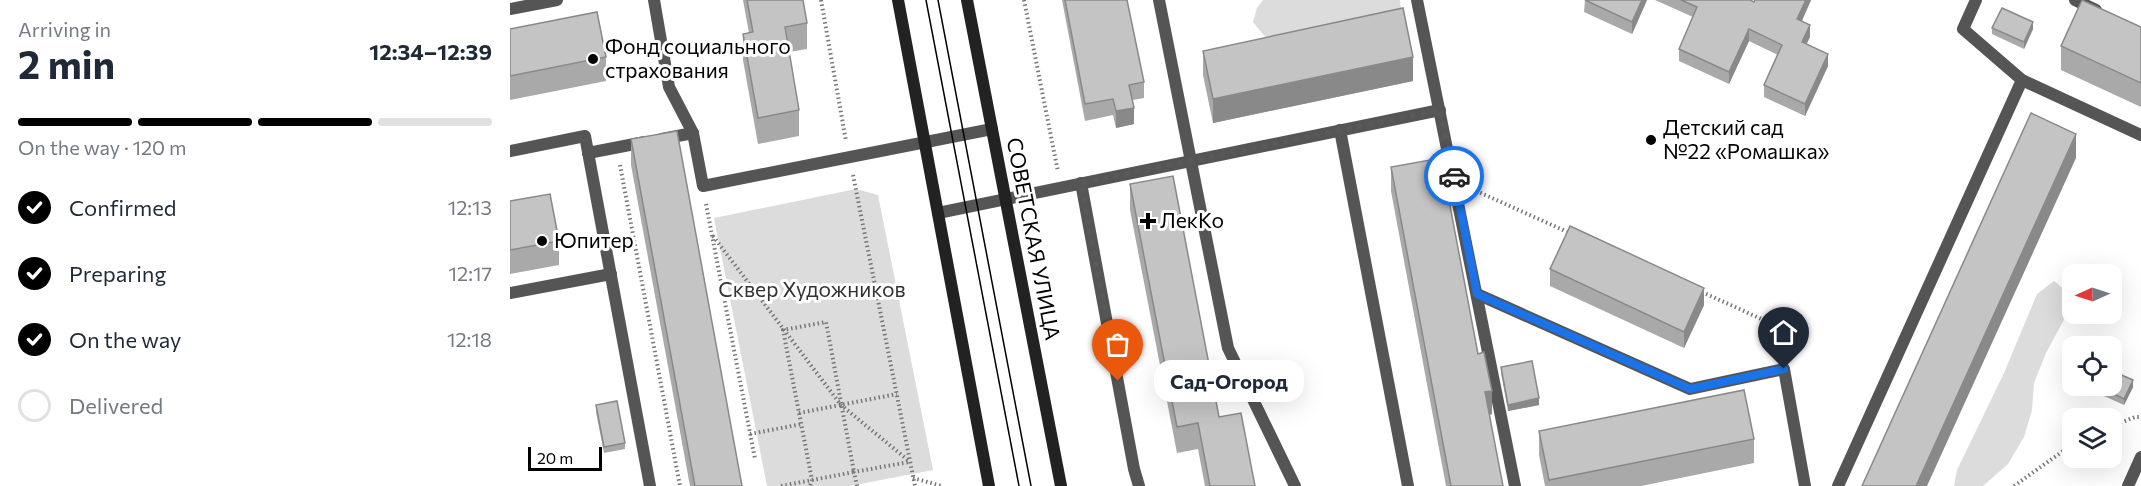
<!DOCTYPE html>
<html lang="en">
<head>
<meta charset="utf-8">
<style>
  :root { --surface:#fff; --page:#f2f2f3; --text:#1f2937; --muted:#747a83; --line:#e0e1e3; --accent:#000 }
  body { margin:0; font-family:Commissioner,sans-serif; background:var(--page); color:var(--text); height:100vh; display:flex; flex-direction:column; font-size:22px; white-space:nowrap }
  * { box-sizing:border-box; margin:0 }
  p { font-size:20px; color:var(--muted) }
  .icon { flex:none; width:33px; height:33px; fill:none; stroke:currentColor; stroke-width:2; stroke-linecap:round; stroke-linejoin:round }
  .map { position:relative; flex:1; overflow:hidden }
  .details { display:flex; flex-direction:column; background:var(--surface); width:510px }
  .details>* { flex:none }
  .needle { width:39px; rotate:267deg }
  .buttons { position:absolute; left:1552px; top:264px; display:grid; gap:12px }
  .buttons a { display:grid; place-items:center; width:60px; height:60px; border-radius:12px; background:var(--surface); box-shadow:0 6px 24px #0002; font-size:30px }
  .scale { position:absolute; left:18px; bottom:15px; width:74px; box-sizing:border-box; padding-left:6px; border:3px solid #000; border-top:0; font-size:16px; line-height:21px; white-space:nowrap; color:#000; -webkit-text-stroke:4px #fff; paint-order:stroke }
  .pin { position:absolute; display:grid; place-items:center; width:51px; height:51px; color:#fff; margin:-62px -26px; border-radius:50% 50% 50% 0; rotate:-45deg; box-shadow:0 0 6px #0007 }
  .pin .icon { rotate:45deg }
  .courier { position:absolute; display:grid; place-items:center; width:60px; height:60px; margin:-30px; border:4px solid #1a73e8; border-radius:50%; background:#fff; color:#222; box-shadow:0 2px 8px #0007 }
  .bubble { position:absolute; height:42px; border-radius:18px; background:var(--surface); box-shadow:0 6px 24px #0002; font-size:20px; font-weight:700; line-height:42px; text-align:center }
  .headline em { font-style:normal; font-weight:700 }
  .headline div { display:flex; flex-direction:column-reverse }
  .headline { display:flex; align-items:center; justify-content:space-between; height:102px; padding:0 18px }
  h1 { font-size:39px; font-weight:700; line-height:45px }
  .bar { display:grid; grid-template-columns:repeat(4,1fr); gap:9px 6px; align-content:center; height:72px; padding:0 18px }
  .bar i { height:8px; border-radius:4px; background:var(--line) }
  .bar .active { background:var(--accent) }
  .bar p { grid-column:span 4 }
  ol { padding:0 18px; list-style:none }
  li { display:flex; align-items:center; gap:18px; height:66px }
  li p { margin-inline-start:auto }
  li .icon { padding:6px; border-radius:50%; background:var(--accent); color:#fff; stroke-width:4 }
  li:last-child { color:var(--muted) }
  li i { width:33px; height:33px; border:3px solid var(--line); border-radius:50% }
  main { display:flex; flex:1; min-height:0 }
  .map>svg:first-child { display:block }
  .green { fill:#dcdcdc }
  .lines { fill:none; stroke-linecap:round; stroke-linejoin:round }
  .path { stroke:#777; stroke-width:4; stroke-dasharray:1.5 3; stroke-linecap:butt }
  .service { stroke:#555; stroke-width:12 }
  .secondary { stroke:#222; stroke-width:12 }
  .tram { stroke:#000; stroke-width:1.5 }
  .wall { fill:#a9a9a9 }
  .shaded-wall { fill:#898989 }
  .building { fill:#c4c4c4; stroke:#898989; stroke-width:1.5 }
  .done { stroke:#595959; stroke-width:6; stroke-dasharray:0 10.8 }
  .route { stroke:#1a73e8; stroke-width:8 }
  .poi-dot { fill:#000; stroke:#fff; stroke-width:2 }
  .labels { text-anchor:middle; stroke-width:6; stroke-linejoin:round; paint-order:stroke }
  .poi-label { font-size:21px; fill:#000; stroke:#fff; text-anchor:start }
  .street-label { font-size:21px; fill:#000; stroke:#fff }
  .park-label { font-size:21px; fill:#333; stroke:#fff }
</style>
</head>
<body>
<main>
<section class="details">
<div class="headline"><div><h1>2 min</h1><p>Arriving in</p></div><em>12:34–12:39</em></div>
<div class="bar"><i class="active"></i><i class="active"></i><i class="active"></i><i></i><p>On the way · 120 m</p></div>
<ol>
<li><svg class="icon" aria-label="check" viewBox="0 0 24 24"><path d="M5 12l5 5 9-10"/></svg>Confirmed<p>12:13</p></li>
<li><svg class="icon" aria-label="check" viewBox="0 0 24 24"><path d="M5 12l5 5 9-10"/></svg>Preparing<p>12:17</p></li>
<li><svg class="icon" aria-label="check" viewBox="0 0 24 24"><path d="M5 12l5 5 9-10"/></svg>On the way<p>12:18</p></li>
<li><i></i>Delivered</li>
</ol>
</section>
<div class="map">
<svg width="1631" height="486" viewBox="0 0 1631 486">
  <rect width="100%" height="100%" fill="#fff"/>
  <g class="green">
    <polygon points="753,0 890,0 892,20 808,39 792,29 774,43 760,43 743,22 747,8"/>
    <polygon points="346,189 368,195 423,470 340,486 257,486 204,218"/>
    <polygon points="1544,281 1562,296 1556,316 1536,353 1524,383 1522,410 1514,437 1498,464 1473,486 1444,486 1447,470 1494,373 1527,294"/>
  </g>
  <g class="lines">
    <g class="path">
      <polyline points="311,0 336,141"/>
      <polyline points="514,0 548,172"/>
      <polyline points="110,165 170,486"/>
      <polyline points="343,175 405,486"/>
      <polyline points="962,189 1062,234"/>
      <polyline points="196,204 245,459"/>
      <polyline points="203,236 331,405 399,461"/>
      <polyline points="1192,292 1269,327 1272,351"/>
      <polyline points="289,413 387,394"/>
      <polyline points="1602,426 1625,417 1631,417"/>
      <polyline points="240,434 292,424"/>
      <polyline points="403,478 432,486"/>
      <polyline points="271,486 344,472 316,322 273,330 302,480 300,486"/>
      <polyline points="347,486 344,472 399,462"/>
      <polyline points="1504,486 1563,444"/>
    </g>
    <g class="service">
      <polyline points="144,0 159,87 183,133"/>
      <polyline points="649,0 718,348 785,486"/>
      <polyline points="907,0 1005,486"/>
      <polyline points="1466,0 1453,29 1512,80 1631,135"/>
      <polyline points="1565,0 1586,10"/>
      <polyline points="0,9 47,0"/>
      <polyline points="830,130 898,486"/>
      <polyline points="152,139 183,133 193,186 482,129"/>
      <polyline points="0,151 75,136 140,486"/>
      <polyline points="78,153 135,142"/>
      <polyline points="571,183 624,469 629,486"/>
      <polyline points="428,213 930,110"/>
      <polyline points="0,293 101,274"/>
      <polyline points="967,294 1180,389 1274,369 1295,486"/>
      <polyline points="1328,486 1512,80"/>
      <polyline points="1618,486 1631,457"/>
    </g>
    <g class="secondary">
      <polyline points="388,0 479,486"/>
      <polyline points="457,0 551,486"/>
    </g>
    <g class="tram">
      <polyline points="416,0 509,486"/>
      <polyline points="428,0 521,486"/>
    </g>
  </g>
  <g class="wall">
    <polygon points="233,0 293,0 297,23 297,49 279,52 289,110 289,136 248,144 233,60 233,34 239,33"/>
    <polygon points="552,0 617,0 634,82 634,98 623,100 624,124 606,128 603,115 575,121"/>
    <polygon points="1075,0 1137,0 1122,34 1074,12"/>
    <polygon points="1145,0 1240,0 1244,2 1245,0 1301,0 1292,21 1300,37 1296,44 1318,66 1295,116 1254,97 1254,85 1268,55 1239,41 1219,84 1169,61 1169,49 1183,17"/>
    <polygon points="1631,27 1631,107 1551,70 1551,46"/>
    <polygon points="1482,28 1523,29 1514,49 1482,34"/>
    <polygon points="0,29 96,57 96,81 0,100"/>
    <polygon points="693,51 903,81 703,123 693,75"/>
    <polygon points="121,139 232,486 180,486 121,165"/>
    <polygon points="881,167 982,414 979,415 993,486 936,486 881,191"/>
    <polygon points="620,184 709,417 745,486 695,486 688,449 667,453 620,210"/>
    <polygon points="0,201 49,241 49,265 0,274"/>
    <polygon points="1040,269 1194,305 1174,348 1040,286"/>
    <polygon points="991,367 1029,405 998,411 991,373"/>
    <polygon points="1623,387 1614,405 1594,396 1594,389"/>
    <polygon points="86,405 115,443 115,449 94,453 86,412"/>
    <polygon points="1029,431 1244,439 1244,463 1131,486 1035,486 1029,455"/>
  </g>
  <g class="shaded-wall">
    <polygon points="1132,0 1137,0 1122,34 1122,22"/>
    <polygon points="1296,0 1301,0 1287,31 1287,19"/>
    <polygon points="1523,22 1523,29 1514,49 1514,42"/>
    <polygon points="1300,25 1300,37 1292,54 1292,42"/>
    <polygon points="1239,29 1239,41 1219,84 1219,72"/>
    <polygon points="1318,54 1318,66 1295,116 1295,104"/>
    <polygon points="903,57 903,81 703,123 703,99"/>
    <polygon points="624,108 624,124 606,128 606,111"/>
    <polygon points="1566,134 1566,158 1417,486 1406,486"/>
    <polygon points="1194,288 1194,305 1174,348 1174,332"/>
    <polygon points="1623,380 1623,387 1614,405 1614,399"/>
    <polygon points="982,391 982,414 975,416 975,392"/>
    <polygon points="1029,398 1029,405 998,411 998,405"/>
  </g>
  <g class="building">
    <polygon points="237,0 293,0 297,23 275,27 289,110 248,118 233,34 243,32"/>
    <polygon points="555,0 617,0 634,82 619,85 624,108 606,111 603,99 575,104"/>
    <polygon points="1075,0 1132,0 1122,22"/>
    <polygon points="1171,0 1240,0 1244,2 1245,0 1296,0 1287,19 1300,25 1292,42 1318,54 1295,104 1254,85 1272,45 1239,29 1219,72 1169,49 1187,7"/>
    <polygon points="1572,0 1631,27 1631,83 1551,46"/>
    <polygon points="893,8 903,57 703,99 693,51"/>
    <polygon points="1492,8 1523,22 1514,42 1482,28"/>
    <polygon points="87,12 96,57 0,76 0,29"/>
    <polygon points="1521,113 1566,134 1406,486 1352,486"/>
    <polygon points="167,131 232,486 185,486 121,139"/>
    <polygon points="931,158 968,354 974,352 982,391 975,392 993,486 941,486 881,167"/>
    <polygon points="663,176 709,417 731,413 745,486 700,486 688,423 667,427 620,184"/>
    <polygon points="40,194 49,241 0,250 0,201"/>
    <polygon points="1060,226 1194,288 1174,332 1040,269"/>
    <polygon points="1022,361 1029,398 998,405 991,367"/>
    <polygon points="1602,371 1623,380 1614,399 1594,389 1596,386 1602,386"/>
    <polygon points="1234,390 1244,439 1039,480 1029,431"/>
    <polygon points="107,401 115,443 94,447 86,405"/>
  </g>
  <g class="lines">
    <polyline class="done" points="608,381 571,183 930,110 944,176"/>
    <polyline class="route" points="944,176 967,294 1180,389 1274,369"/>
  </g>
  <g class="poi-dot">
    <circle cx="83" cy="59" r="6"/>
    <circle cx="1141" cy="140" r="6"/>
    <path d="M635 212h6v6h6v6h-6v6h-6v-6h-6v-6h6z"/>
    <circle cx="32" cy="241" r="6"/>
  </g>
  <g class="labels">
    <g class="poi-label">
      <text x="95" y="54">Фонд социального<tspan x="95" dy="24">страхования</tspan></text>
      <text x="1153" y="135">Детский сад<tspan x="1153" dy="24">№22 «Ромашка»</tspan></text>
      <text x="650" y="228">ЛекКо</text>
      <text x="44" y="248">Юпитер</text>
    </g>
    <g class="street-label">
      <text transform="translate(523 239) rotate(79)" y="7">СОВЕТСКАЯ УЛИЦА</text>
    </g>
    <g class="park-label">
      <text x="302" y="297">Сквер Художников</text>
    </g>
  </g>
</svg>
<div class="buttons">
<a><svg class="needle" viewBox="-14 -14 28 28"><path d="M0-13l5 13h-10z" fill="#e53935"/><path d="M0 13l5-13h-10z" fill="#747a83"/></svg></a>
<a><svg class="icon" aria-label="locate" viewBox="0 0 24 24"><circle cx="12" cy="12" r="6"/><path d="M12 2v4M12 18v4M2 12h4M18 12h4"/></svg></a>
<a><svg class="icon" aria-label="layers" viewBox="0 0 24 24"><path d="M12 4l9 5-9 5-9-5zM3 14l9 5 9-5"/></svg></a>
</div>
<div class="scale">20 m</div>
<div class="pin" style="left:608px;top:381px;background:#ea580c"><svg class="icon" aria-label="bag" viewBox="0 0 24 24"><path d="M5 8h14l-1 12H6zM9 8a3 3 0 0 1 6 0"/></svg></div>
<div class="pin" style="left:1274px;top:369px;background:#1f2937"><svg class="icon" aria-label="home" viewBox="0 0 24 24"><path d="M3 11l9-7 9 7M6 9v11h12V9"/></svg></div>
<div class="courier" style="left:944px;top:176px"><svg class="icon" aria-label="car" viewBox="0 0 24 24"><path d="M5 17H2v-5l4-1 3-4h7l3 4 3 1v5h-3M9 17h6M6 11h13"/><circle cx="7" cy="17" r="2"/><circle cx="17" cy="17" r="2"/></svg></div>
<div class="bubble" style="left:644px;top:360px;width:150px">Сад-Огород</div>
</div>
</main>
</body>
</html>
